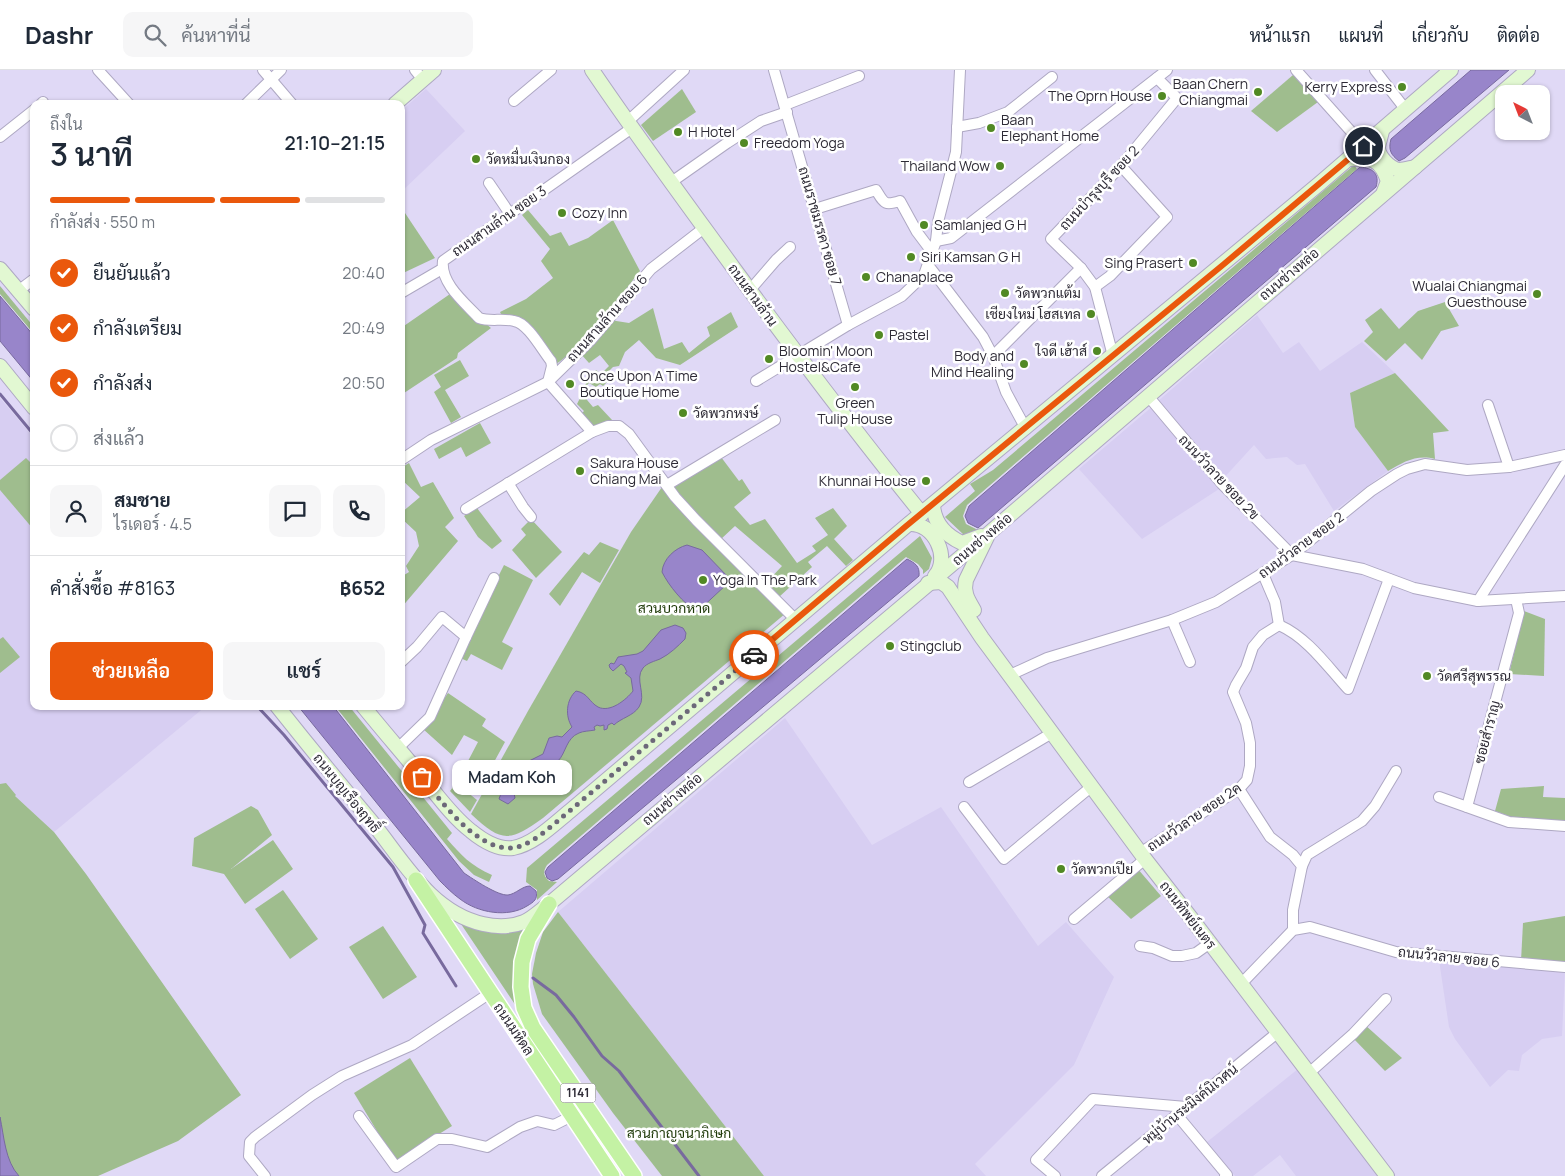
<!DOCTYPE html>
<html lang="th">
<head>
<meta charset="utf-8">
<style>
  :root { --surface:#fff; --page:#f6f6f7; --text:#1f2937; --muted:#747a83; --line:#e0e1e3; --accent:#ea580c }
  body { margin:0; font-family:Manrope,Sarabun,sans-serif; background:var(--page); color:var(--text); height:100vh; display:flex; flex-direction:column; font-size:19px; white-space:nowrap }
  * { box-sizing:border-box; margin:0 }
  p { font-size:16px; color:var(--muted) }
  .icon { flex:none; width:28px; height:28px; fill:none; stroke:currentColor; stroke-width:2; stroke-linecap:round; stroke-linejoin:round }
  .map { position:relative; flex:1; overflow:hidden }
  .side { position:absolute; left:30px; top:30px; width:375px; height:610px; display:flex; flex-direction:column; background:var(--surface); border-radius:10px; box-shadow:0 1px 4px #0004 }
  .side>* { flex:none }
  .needle { width:32px; rotate:318deg }
  .controls { position:absolute; left:1495px; top:15px; display:grid; gap:10px }
  .controls a { display:grid; place-items:center; width:55px; height:55px; border-radius:10px; background:var(--surface); box-shadow:0 1px 4px #0004; font-size:25px }
  .pin { position:absolute; display:grid; place-items:center; width:42px; height:42px; color:#fff; margin:-21px; border:2px solid #fff; border-radius:50%; box-shadow:0 1px 5px #0007 }
  .courier { position:absolute; display:grid; place-items:center; width:50px; height:50px; margin:-25px; border:4px solid #ea580c; border-radius:50%; background:#fff; color:#222; box-shadow:0 1px 6px #0007 }
  .bubble { position:absolute; height:35px; border-radius:10px; background:var(--surface); box-shadow:0 1px 4px #0004; font-size:16px; font-weight:600; line-height:35px; text-align:center }
  .headline em { font-style:normal; font-weight:600 }
  .headline div { display:flex; flex-direction:column-reverse }
  .headline { display:flex; align-items:center; justify-content:space-between; height:85px; padding:0 20px }
  h1 { font-size:32px; font-weight:600; line-height:38px }
  .bar { display:grid; grid-template-columns:repeat(4,1fr); gap:8px 5px; align-content:center; height:60px; padding:0 20px }
  .bar i { height:6px; border-radius:4px; background:var(--line) }
  .bar .active { background:var(--accent) }
  .bar p { grid-column:span 4 }
  .line { display:flex; align-items:center; gap:12px; padding:0 20px; border-top:1px solid var(--line) }
  .line div { flex:1 }
  .round { display:grid; place-items:center; flex:none; width:52px; height:52px; border-radius:10px; background:var(--page) }
  ol { padding:0 20px; list-style:none }
  li { display:flex; align-items:center; gap:15px; height:55px }
  li p { margin-inline-start:auto }
  li .icon { padding:5px; border-radius:50%; background:var(--accent); color:#fff; stroke-width:4 }
  li:last-child { color:var(--muted) }
  li i { width:28px; height:28px; border:2px solid var(--line); border-radius:50% }
  .action { display:flex; gap:10px; margin-top:auto; padding:10px 20px }
  .action a { flex:1; height:58px; border-radius:10px; background:var(--accent); color:#fff; font-size:20px; font-weight:600; line-height:58px; text-align:center }
  .action a+a { background:var(--page); color:var(--text) }
  header { display:flex; align-items:center; gap:30px; box-sizing:border-box; height:70px; padding:0 25px; background:var(--surface); border-bottom:1px solid var(--line) }
  header strong { font-size:24px }
  nav { display:flex; gap:28px; margin-inline-start:auto; font-size:18px }
  .search { width:350px; height:45px; background:var(--page); display:flex; align-items:center; gap:12px; box-sizing:border-box; padding:0 18px; border-radius:10px; color:var(--muted); font-size:19px }
  .map>svg:first-child { display:block }
  .built { fill:#d7cef2 }
  .green { fill:#9fbd8e }
  .water { fill:#9885ca; stroke:#786a9e }
  .lines { fill:none; stroke-linecap:round; stroke-linejoin:round }
  .stream { stroke:#786a9e; stroke-width:3 }
  .street-casing { stroke:#aea8c3; stroke-width:12 }
  .secondary-casing { stroke:#aea8c3; stroke-width:16 }
  .primary-casing { stroke:#fff; stroke-width:18 }
  .street { stroke:#fff; stroke-width:10 }
  .secondary { stroke:#e2f8d2; stroke-width:14 }
  .primary { stroke:#c4f2a4; stroke-width:15 }
  .done { stroke:#6c6879; stroke-width:5; stroke-dasharray:0 9 }
  .route { stroke:#ea580c; stroke-width:6 }
  .poi-dot { fill:#518924; stroke:#fff; stroke-width:2 }
  .labels { text-anchor:middle; stroke-width:5; stroke-linejoin:round; paint-order:stroke }
  .shield { fill:#fff; stroke:#6d6b72; stroke-width:1 }
  .shield-label { font-size:12px; font-weight:bold; fill:#2e2b36 }
  .poi-label { font-size:14px; fill:#2e2b36; stroke:#fff; text-anchor:start }
  .street-label { font-size:14px; fill:#2e2b36; stroke:#fff }
  .park-label { font-size:14px; fill:#1d3807; stroke:#fff }
</style>
</head>
<body>
<header>
<strong>Dashr</strong>
<div class="search"><svg class="icon" aria-label="search" viewBox="0 0 24 24"><circle cx="10" cy="10" r="6"/><path d="M15 15l6 6"/></svg>ค้นหาที่นี่</div>
<nav><a>หน้าแรก</a><a>แผนที่</a><a>เกี่ยวกับ</a><a>ติดต่อ</a></nav>
</header>
<div class="map">
<svg width="1565" height="1106" viewBox="0 0 1565 1106">
  <rect width="100%" height="100%" fill="#e0d9f6"/>
  <g class="built">
    <polygon points="426,19 465,61 401,122 401,41"/>
    <polygon points="1257,245 1283,283 1299,272 1320,301 1362,272 1395,303 1350,323 1355,357 1388,401 1334,441 1305,394 1297,395 1287,387 1266,389 1254,375 1222,410 1157,332"/>
    <polygon points="0,328 34,368 34,636 206,636 54,762 14,725 0,734"/>
    <polygon points="1153,336 1219,419 1142,469 1079,399"/>
    <polygon points="785,648 872,775 941,737 1038,876 1066,852 1114,907 1074,995 975,1094 986,1106 764,1106 558,842"/>
    <polygon points="1439,890 1565,901 1562,966 1542,969 1522,985 1519,1001 1508,1000 1490,1017 1455,969 1449,957"/>
    <polygon points="1298,999 1382,1106 1296,1106 1280,1085 1253,1106 1235,1106 1207,1072"/>
  </g>
  <g class="green">
    <polygon points="1293,5 1318,32 1277,62 1251,41"/>
    <polygon points="682,19 696,42 653,71 641,55"/>
    <polygon points="1354,95 1357,99 967,435 963,446 966,454 978,460 976,462 964,465 945,447 975,421 970,414 993,400"/>
    <polygon points="401,137 435,188 401,204"/>
    <path d="M528 140 550 166 561 162 569 176 588 168 613 150 640 201C615 233 590 271 555 295L530 260 503 248 500 242 526 229 553 208 541 191 550 179 522 145Z"/>
    <polygon points="0,216 34,257 34,264 0,224"/>
    <polygon points="450,224 491,258 458,283 457,288 401,325 401,258"/>
    <polygon points="1445,232 1459,256 1441,261 1422,290 1405,273 1386,291 1364,271 1373,262 1365,250 1381,238 1399,259 1418,241"/>
    <polygon points="653,238 664,279 682,272 689,283 710,266 707,257 731,242 738,257 680,295 656,288 639,270 625,282 619,296 613,297 605,305 609,310 603,316 600,314 596,317 589,313 586,316 585,315 596,300 601,304 609,296 600,285 589,293 580,283 610,250 629,253"/>
    <polygon points="460,290 469,306 445,320 461,347 451,353 434,322 441,317 434,305"/>
    <path d="M1395 303 1449 361 1433 363 1435 389C1417 384 1403 392 1388 401L1355 357 1350 323Z"/>
    <polygon points="582,324 593,337 598,335 613,351 593,359 580,345 584,341 577,334"/>
    <polygon points="480,353 491,373 466,387 461,377 439,389 434,379"/>
    <polygon points="721,387 739,411 742,409 751,423 734,437 750,455 765,449 797,493 816,481 812,476 828,465 815,448 833,438 847,456 834,469 853,490 846,496 827,476 808,492 812,497 779,527 765,514 782,496 735,456 720,470 671,416"/>
    <polygon points="26,388 34,396 34,460 0,420 0,410"/>
    <polygon points="409,393 421,417 433,412 454,448 445,457 458,471 401,538 401,507 409,502 406,496 419,476 416,462 401,448 401,443 420,427 401,409 401,398"/>
    <path d="M662 417 786 543 543 748C509 772 502 773 471 744L528 641 631 462Z"/>
    <polygon points="477,438 502,471 492,479 478,467 464,446"/>
    <polygon points="531,449 562,482 536,508 512,480 526,465 521,459"/>
    <path d="M920 466 932 488 929 499 923 504V500L918 494 906 487 547 795C543 801 543 806 549 811L557 812 537 830V820L526 812 527 798Z"/>
    <polygon points="600,472 619,480 600,513 582,502 560,536 549,524 584,482 589,485"/>
    <polygon points="504,495 533,510 502,572 513,578 502,600 471,584 467,591 458,587"/>
    <polygon points="1524,541 1545,549 1544,606 1509,604"/>
    <polygon points="3,567 20,587 0,603 0,569"/>
    <polygon points="448,623 486,649 482,656 505,672 476,725 457,712 478,672 464,665 452,685 423,659"/>
    <path d="M335 636H349L452 763 447 769C461 785 471 796 492 805L489 812 474 805 459 791Z"/>
    <polygon points="6,713 16,725 15,726 54,762 86,804 241,1025 178,1071 98,1106 0,1106 0,714"/>
    <polygon points="456,713 477,730 470,742 450,721"/>
    <polygon points="1544,716 1543,727 1565,728 1565,752 1514,748 1495,741 1501,719"/>
    <polygon points="251,736 258,740 272,765 231,799 273,770 293,799 245,834 224,804 192,796 194,768"/>
    <polygon points="1137,798 1161,826 1131,849 1105,824"/>
    <polygon points="283,820 318,869 290,889 255,839"/>
    <polygon points="558,842 764,1106 662,1106 613,1043 542,944 533,914 532,904 536,883 543,862"/>
    <polygon points="1565,846 1565,894 1521,891 1523,853"/>
    <path d="M461 854C489 864 500 866 529 857L518 939Z"/>
    <polygon points="383,856 417,907 383,929 349,877"/>
    <polygon points="1365,955 1402,988 1385,1001 1352,967"/>
    <polygon points="410,988 452,1056 395,1091 354,1023"/>
  </g>
  <g class="water">
    <path d="M1471 0H1509L1405 88 1399 91C1391 85 1388 80 1391 69Z"/>
    <path d="M1360 97C1373 98 1380 104 1376 117L978 458 968 453 965 446 969 436Z"/>
    <polygon points="0,226 34,266 34,312 0,271"/>
    <path d="M687 475 702 480 729 508 727 514 697 542C683 533 669 516 662 502 663 489 675 478 687 475Z"/>
    <path d="M907 489C915 493 920 496 919 506L558 809 552 811 547 808 545 802 548 797Z"/>
    <path d="M675 555 683 558 686 563 685 569C678 576 670 584 660 589 655 591 647 593 643 598 634 609 647 625 639 637 633 646 621 648 614 655L612 653 608 655 607 659 604 660V655L600 656 597 655 594 657 595 660C590 661 583 661 579 663 566 668 566 683 558 691 552 697 543 700 541 708H538L531 712V718L516 722 514 723 515 728 508 734 499 729C502 719 510 713 514 704L519 702 523 694 543 684 549 668 557 666 562 667 572 657C565 646 566 630 576 621 588 623 589 632 598 637 610 643 626 630 633 621L631 608 625 603 627 602 624 596 621 594 613 601 610 598 609 595 611 593 614 594 618 587 637 584 643 581 661 560Z"/>
    <path d="M298 636H333L464 803C473 809 498 826 508 825 516 824 522 816 530 816L536 821C538 829 534 832 527 836 508 848 478 843 460 829 453 824 446 817 440 811Z"/>
    <path d="M0 1047C4 1066 5 1091 19 1106H0Z"/>
  </g>
  <g class="lines">
    <g class="stream">
      <polyline points="0,324 34,365"/>
      <polyline points="257,636 284,665 393,797 425,855 423,863 456,916"/>
      <polyline points="533,908 556,925 574,947 602,986 619,1001 699,1106"/>
    </g>
    <defs>
      <g id="street">
        <polyline points="98,0 129,34"/>
        <polyline points="263,0 292,34"/>
        <polyline points="415,0 423,10"/>
        <polyline points="774,0 848,255"/>
        <polyline points="1296,0 1364,76"/>
        <polyline points="1375,0 1406,40"/>
        <polyline points="514,31 551,0"/>
        <polyline points="41,34 43,32"/>
        <polyline points="246,34 281,0"/>
        <polyline points="785,35 859,6"/>
        <polyline points="627,52 684,0"/>
        <polyline points="957,57 979,53 1008,42 1052,7"/>
        <polyline points="0,67 34,40"/>
        <polyline points="489,113 510,144"/>
        <polyline points="670,113 727,73 761,51 787,42"/>
        <path d="M815 139 876 120C884 133 884 136 900 131L917 162 932 182"/>
        <polyline points="936,171 951,168 1167,0"/>
        <polyline points="928,195 983,267 993,286 1006,322 1026,359"/>
        <polyline points="1095,217 1110,206 1167,147 1121,96"/>
        <polyline points="750,220 776,190 790,177"/>
        <polyline points="18,221 34,209"/>
        <polyline points="401,223 442,199"/>
        <polyline points="993,286 1081,198"/>
        <polyline points="1113,286 1095,217 1081,198 1051,169 1121,96 1177,28 1157,8"/>
        <polyline points="756,311 848,255 902,226 924,205 936,171 938,152 956,82 960,0"/>
        <path d="M548 312 552 296 551 291C542 280 528 253 514 251 502 248 490 252 479 248 465 233 440 213 443 191L632 58"/>
        <polyline points="548,312 592,362"/>
        <polyline points="1148,326 1222,414 1292,485 1363,499 1414,518 1478,531 1565,526"/>
        <polyline points="1488,335 1509,397"/>
        <polyline points="401,390 431,370 548,312 591,270 651,199 704,158"/>
        <polyline points="508,413 523,437 531,447"/>
        <polyline points="667,415 775,350"/>
        <polyline points="466,439 592,362 608,356 619,356 629,364 675,427 696,450 796,550"/>
        <polyline points="1263,504 1275,532 1279,555"/>
        <polyline points="1478,531 1565,395"/>
        <polyline points="1172,550 1190,592"/>
        <path d="M1279 555C1308 568 1327 596 1348 619L1389 509"/>
        <polyline points="466,567 494,508"/>
        <polyline points="1010,605 1047,588 1172,550 1216,532 1292,485 1371,421 1397,404 1407,399 1425,394 1467,400 1509,397 1565,385"/>
        <polyline points="398,678 430,647 466,567 442,547 417,577 401,592"/>
        <polyline points="969,712 1052,663"/>
        <polyline points="1239,719 1270,767 1293,785 1302,796 1293,840 1293,860"/>
        <polyline points="1439,727 1509,752 1565,756"/>
        <polyline points="964,737 1004,789 1091,717"/>
        <polyline points="1467,737 1519,543 1516,529"/>
        <polyline points="1140,783 1239,719 1247,710 1250,696 1250,673 1246,653 1233,622 1236,615 1246,598 1253,577 1263,565 1279,555"/>
        <polyline points="1302,796 1307,785 1362,751 1375,736 1396,701"/>
        <polyline points="1074,849 1145,789"/>
        <polyline points="1140,876 1153,878 1172,886 1182,886 1196,883 1210,873"/>
        <polyline points="1241,914 1293,860 1310,857 1396,882 1565,897"/>
        <polyline points="1309,1003 1353,964 1386,929"/>
        <polyline points="1177,1045 1227,1105 1225,1106"/>
        <polyline points="359,1046 396,1097 437,1069 452,1069 487,1077 520,1057 537,1051 554,1055 572,1046"/>
        <polyline points="265,1106 249,1086 250,1072 255,1067 312,1025 342,1006 412,975 490,923"/>
        <polyline points="1055,1106 1036,1090 1093,1029 1186,1037"/>
        <polyline points="1102,1106 1277,963"/>
      </g>
      <g id="secondary">
        <path d="M592 0C638 68 687 134 735 200 796 283 857 364 922 444"/>
        <polyline points="395,34 434,0"/>
        <path d="M1382 61C1381 66 1379 72 1378 77 1378 86 1389 98 1399 100 1404 100 1410 98 1415 97"/>
        <path d="M1349 89C1371 87 1380 88 1388 111L1383 124"/>
        <polyline points="0,199 34,239"/>
        <polyline points="0,296 34,338"/>
        <path d="M933 435C934 453 945 465 962 473L981 466"/>
        <path d="M909 454C934 452 951 488 935 506"/>
        <polyline points="928,513 941,512 948,517 982,568 1145,789 1191,848 1387,1106"/>
        <path d="M974 540C968 530 963 523 966 510L987 467"/>
        <path d="M277 636C308 675 339 713 371 751 403 790 430 842 483 854 496 857 511 857 524 852 533 848 541 840 549 834L988 464 1528 0"/>
        <path d="M363 636C384 662 406 687 427 713 440 729 454 748 471 761 482 770 498 780 513 778 534 774 554 754 570 741L905 457 1319 114 1451 0"/>
      </g>
      <g id="primary">
        <polyline points="416,810 612,1106"/>
        <polyline points="549,834 528,869 522,892 521,917 524,938 533,958 634,1106"/>
      </g>
    </defs>
    <use href="#street" class="street-casing"/>
    <use href="#secondary" class="secondary-casing"/>
    <use href="#primary" class="primary-casing"/>
    <use href="#street" class="street"/>
    <use href="#secondary" class="secondary"/>
    <use href="#primary" class="primary"/>
  </g>
  <g class="lines">
    <path class="done" d="M422 707C442 732 475 779 511 778 528 777 547 760 560 749L754 585"/>
    <polyline class="route" points="754,585 905,457 1224,194 1364,76"/>
  </g>
  <g class="poi-dot">
    <circle cx="1402" cy="17" r="5"/>
    <circle cx="1258" cy="22" r="5"/>
    <circle cx="1162" cy="26" r="5"/>
    <circle cx="991" cy="58" r="5"/>
    <circle cx="678" cy="62" r="5"/>
    <circle cx="744" cy="73" r="5"/>
    <circle cx="476" cy="89" r="5"/>
    <circle cx="1000" cy="96" r="5"/>
    <circle cx="562" cy="143" r="5"/>
    <circle cx="924" cy="155" r="5"/>
    <circle cx="911" cy="187" r="5"/>
    <circle cx="1193" cy="193" r="5"/>
    <circle cx="866" cy="207" r="5"/>
    <circle cx="1005" cy="223" r="5"/>
    <circle cx="1537" cy="224" r="5"/>
    <circle cx="1091" cy="244" r="5"/>
    <circle cx="879" cy="265" r="5"/>
    <circle cx="1097" cy="281" r="5"/>
    <circle cx="769" cy="289" r="5"/>
    <circle cx="1024" cy="294" r="5"/>
    <circle cx="570" cy="314" r="5"/>
    <circle cx="855" cy="317" r="5"/>
    <circle cx="683" cy="343" r="5"/>
    <circle cx="580" cy="401" r="5"/>
    <circle cx="926" cy="411" r="5"/>
    <circle cx="703" cy="510" r="5"/>
    <circle cx="890" cy="576" r="5"/>
    <circle cx="1427" cy="606" r="5"/>
    <circle cx="1061" cy="799" r="5"/>
  </g>
  <g class="labels">
    <rect class="shield" x="560.5" y="1013.5" width="35" height="19" rx="4"/>
    <g class="shield-label">
      <text x="578" y="1027">1141</text>
    </g>
    <g class="poi-label">
      <text x="1248" y="19" text-anchor="end">Baan Chern<tspan x="1248" dy="16">Chiangmai</tspan></text>
      <text x="1392" y="22" text-anchor="end">Kerry Express</text>
      <text x="1152" y="31" text-anchor="end">The Oprn House</text>
      <text x="1001" y="55">Baan<tspan x="1001" dy="16">Elephant Home</tspan></text>
      <text x="688" y="67">H Hotel</text>
      <text x="754" y="78">Freedom Yoga</text>
      <text x="486" y="94">วัดหมื่นเงินกอง</text>
      <text x="990" y="101" text-anchor="end">Thailand Wow</text>
      <text x="572" y="148">Cozy Inn</text>
      <text x="934" y="160">Samlanjed G H</text>
      <text x="921" y="192">Siri Kamsan G H</text>
      <text x="1183" y="198" text-anchor="end">Sing Prasert</text>
      <text x="876" y="212">Chanaplace</text>
      <text x="1527" y="221" text-anchor="end">Wualai Chiangmai<tspan x="1527" dy="16">Guesthouse</tspan></text>
      <text x="1015" y="228">วัดพวกแต้ม</text>
      <text x="1081" y="249" text-anchor="end">เชียงใหม่ โฮสเทล</text>
      <text x="889" y="270">Pastel</text>
      <text x="779" y="286">Bloomin' Moon<tspan x="779" dy="16">Hostel&amp;Cafe</tspan></text>
      <text x="1087" y="286" text-anchor="end">ใจดี เฮ้าส์</text>
      <text x="1014" y="291" text-anchor="end">Body and<tspan x="1014" dy="16">Mind Healing</tspan></text>
      <text x="580" y="311">Once Upon A Time<tspan x="580" dy="16">Boutique Home</tspan></text>
      <text x="855" y="338" text-anchor="middle">Green<tspan x="855" dy="16">Tulip House</tspan></text>
      <text x="693" y="348">วัดพวกหงษ์</text>
      <text x="590" y="398">Sakura House<tspan x="590" dy="16">Chiang Mai</tspan></text>
      <text x="916" y="416" text-anchor="end">Khunnai House</text>
      <text x="713" y="515">Yoga In The Park</text>
      <text x="900" y="581">Stingclub</text>
      <text x="1437" y="611">วัดศรีสุพรรณ</text>
      <text x="1071" y="804">วัดพวกเปีย</text>
    </g>
    <g class="street-label">
      <text transform="translate(1099 118) rotate(-47)" y="5">ถนนบำรุงบุรี ซอย 2</text>
      <text transform="translate(499 151) rotate(-35)" y="5">ถนนสามล้าน ซอย 3</text>
      <text transform="translate(820 156) rotate(74)" y="5">ถนนราชมรรคา ซอย 7</text>
      <text transform="translate(1289 204) rotate(-40)" y="5">ถนนช่างหล่อ</text>
      <text transform="translate(753 225) rotate(54)" y="5">ถนนสามล้าน</text>
      <text transform="translate(607 248) rotate(-48)" y="5">ถนนสามล้าน ซอย 6</text>
      <text transform="translate(1219 407) rotate(47)" y="5">ถนนวัวลาย ซอย 2ข</text>
      <text transform="translate(982 469) rotate(-40)" y="5">ถนนช่างหล่อ</text>
      <text transform="translate(1301 475) rotate(-36)" y="5">ถนนวัวลาย ซอย 2</text>
      <text transform="translate(1487 662) rotate(-75)" y="5">ซอยสำราญ</text>
      <text transform="translate(347 723) rotate(51)" y="5">ถนนบุญเรืองฤทธิ์</text>
      <text transform="translate(672 729) rotate(-40)" y="5">ถนนช่างหล่อ</text>
      <text transform="translate(1194 747) rotate(-34)" y="5">ถนนวัวลาย ซอย 2ค</text>
      <text transform="translate(1188 845) rotate(52)" y="5">ถนนทิพย์เนตร</text>
      <text transform="translate(1449 887) rotate(6)" y="5">ถนนวัวลาย ซอย 6</text>
      <text transform="translate(514 959) rotate(56)" y="5">ถนนมหิดล</text>
      <text transform="translate(1190 1034) rotate(-39)" y="5">หมู่บ้านระมิงค์นิเวศน์</text>
    </g>
    <g class="park-label">
      <text x="674" y="543">สวนบวกหาด</text>
      <text x="679" y="1068">สวนกาญจนาภิเษก</text>
    </g>
  </g>
</svg>
<div class="controls">
<a><svg class="needle" viewBox="-14 -14 28 28"><path d="M0-13l5 13h-10z" fill="#e53935"/><path d="M0 13l5-13h-10z" fill="#747a83"/></svg></a>
</div>
<div class="pin" style="left:422px;top:707px;background:#ea580c"><svg class="icon" aria-label="bag" viewBox="0 0 24 24"><path d="M5 8h14l-1 12H6zM9 8a3 3 0 0 1 6 0"/></svg></div>
<div class="pin" style="left:1364px;top:76px;background:#1f2937"><svg class="icon" aria-label="home" viewBox="0 0 24 24"><path d="M3 11l9-7 9 7M6 9v11h12V9"/></svg></div>
<div class="courier" style="left:754px;top:585px"><svg class="icon" aria-label="car" viewBox="0 0 24 24"><path d="M5 17H2v-5l4-1 3-4h7l3 4 3 1v5h-3M9 17h6M6 11h13"/><circle cx="7" cy="17" r="2"/><circle cx="17" cy="17" r="2"/></svg></div>
<div class="bubble" style="left:452px;top:690px;width:120px">Madam Koh</div>
<section class="side">
<div class="headline"><div><h1>3 นาที</h1><p>ถึงใน</p></div><em>21:10–21:15</em></div>
<div class="bar"><i class="active"></i><i class="active"></i><i class="active"></i><i></i><p>กำลังส่ง · 550 m</p></div>
<ol>
<li><svg class="icon" aria-label="check" viewBox="0 0 24 24"><path d="M5 12l5 5 9-10"/></svg>ยืนยันแล้ว<p>20:40</p></li>
<li><svg class="icon" aria-label="check" viewBox="0 0 24 24"><path d="M5 12l5 5 9-10"/></svg>กำลังเตรียม<p>20:49</p></li>
<li><svg class="icon" aria-label="check" viewBox="0 0 24 24"><path d="M5 12l5 5 9-10"/></svg>กำลังส่ง<p>20:50</p></li>
<li><i></i>ส่งแล้ว</li>
</ol>
<div class="line" style="height:90px"><a class="round"><svg class="icon" aria-label="person" viewBox="0 0 24 24"><circle cx="12" cy="8" r="4"/><path d="M4 21q1-7 8-7t8 7"/></svg></a><div><b>สมชาย</b><p>ไรเดอร์ · 4.5</p></div><a class="round"><svg class="icon" aria-label="chat" viewBox="0 0 24 24"><path d="M4 5h16v11H9l-5 4z"/></svg></a><a class="round"><svg class="icon" aria-label="phone" viewBox="0 0 24 24"><path d="M5 4h4l2 5-3 2q2 4 5 5l2-3 5 2v4C11 20 4 13 5 4z"/></svg></a></div>
<div class="line" style="height:65px"><div>คำสั่งซื้อ #8163</div><b>฿652</b></div>
<div class="action"><a>ช่วยเหลือ</a><a>แชร์</a></div>
</section>
</div>
</body>
</html>
